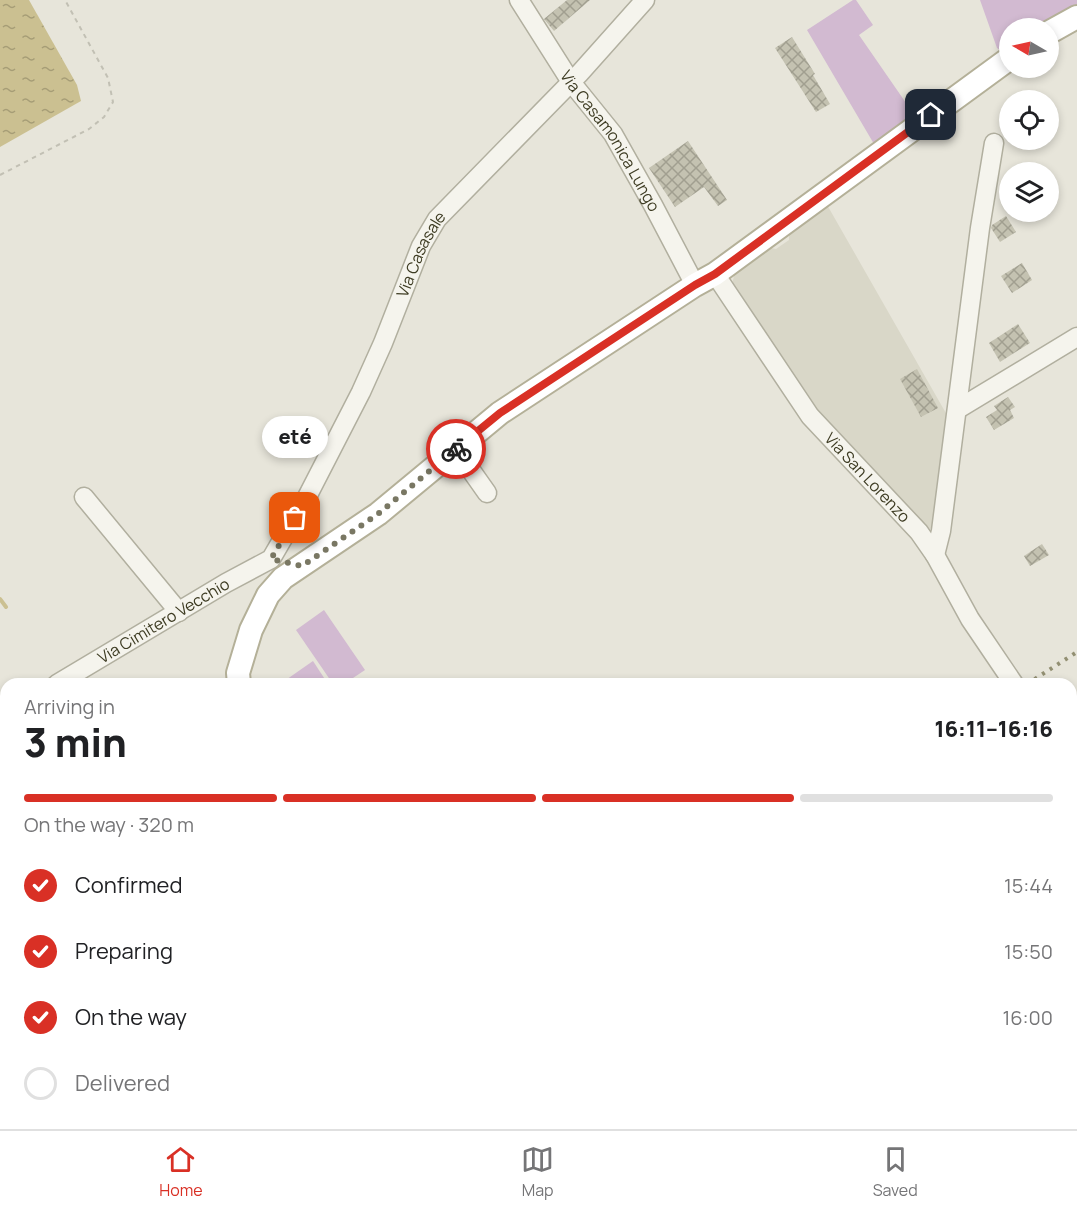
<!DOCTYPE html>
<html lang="en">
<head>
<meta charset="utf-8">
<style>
  :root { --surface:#fff; --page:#f2f2f2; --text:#202124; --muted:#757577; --line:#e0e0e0; --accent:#d93025 }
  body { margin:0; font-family:Manrope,sans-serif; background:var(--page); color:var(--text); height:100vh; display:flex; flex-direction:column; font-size:22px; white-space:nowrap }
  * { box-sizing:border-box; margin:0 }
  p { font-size:20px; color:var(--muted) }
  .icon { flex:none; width:33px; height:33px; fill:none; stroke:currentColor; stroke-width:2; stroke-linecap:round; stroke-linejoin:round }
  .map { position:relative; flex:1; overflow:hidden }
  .side { position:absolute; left:0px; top:678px; width:1077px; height:452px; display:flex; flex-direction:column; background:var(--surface); border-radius:18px 18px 0 0; box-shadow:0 3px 9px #0003 }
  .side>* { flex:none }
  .needle { width:39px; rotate:279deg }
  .buttons { position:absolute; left:999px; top:18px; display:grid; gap:12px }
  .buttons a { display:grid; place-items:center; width:60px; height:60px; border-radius:50%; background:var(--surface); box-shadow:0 3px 9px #0003; font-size:30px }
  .pin { position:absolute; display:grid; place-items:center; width:51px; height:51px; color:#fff; margin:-26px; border-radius:12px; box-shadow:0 3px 9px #0006 }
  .courier { position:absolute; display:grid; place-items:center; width:60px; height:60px; margin:-30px; border:4px solid #d93025; border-radius:50%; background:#fff; color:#222; box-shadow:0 2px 8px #0007 }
  .bubble { position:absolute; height:42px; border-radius:21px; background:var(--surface); box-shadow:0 3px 9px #0003; font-size:20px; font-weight:800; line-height:42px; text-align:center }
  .headline em { font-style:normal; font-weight:800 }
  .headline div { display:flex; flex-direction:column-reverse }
  .headline { display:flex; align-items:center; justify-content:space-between; height:102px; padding:0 24px }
  h1 { font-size:39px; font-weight:800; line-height:45px }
  .bar { display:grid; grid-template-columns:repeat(4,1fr); gap:9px 6px; align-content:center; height:72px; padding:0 24px }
  .bar i { height:8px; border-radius:4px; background:var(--line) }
  .bar .on { background:var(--accent) }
  .bar p { grid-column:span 4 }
  ol { padding:0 24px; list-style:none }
  li { display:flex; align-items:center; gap:18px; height:66px }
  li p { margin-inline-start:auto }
  li .icon { padding:6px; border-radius:50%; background:var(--accent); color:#fff; stroke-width:4 }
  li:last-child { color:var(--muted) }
  li i { width:33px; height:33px; border:3px solid var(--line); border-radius:50% }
  .menu { display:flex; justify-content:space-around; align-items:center; height:84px; border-top:2px solid var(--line); background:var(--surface); font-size:16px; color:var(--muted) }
  .menu a { display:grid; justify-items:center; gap:3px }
  .menu .on { color:var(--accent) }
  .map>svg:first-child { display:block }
  .built { fill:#d9d7c8 }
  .grass { fill:#d2bad1 }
  .water { fill:url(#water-ripples) }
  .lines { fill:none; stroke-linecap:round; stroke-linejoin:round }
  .stream { stroke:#cbc091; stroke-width:4 }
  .building { fill:url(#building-cross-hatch) }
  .minor-casing { stroke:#b1af9f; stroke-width:21 }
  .major-casing { stroke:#b4b098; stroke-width:26 }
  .path { stroke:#c2c0b4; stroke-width:2; stroke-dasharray:4.5 4.5; stroke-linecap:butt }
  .minor { stroke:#f5f4ed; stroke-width:18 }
  .major { stroke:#fff; stroke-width:22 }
  .rail { stroke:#928f72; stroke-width:4; stroke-dasharray:3 6; stroke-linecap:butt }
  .done { stroke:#797763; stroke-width:6; stroke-dasharray:0 10.8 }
  .route { stroke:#d93025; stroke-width:8 }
  .labels { text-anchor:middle; stroke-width:4.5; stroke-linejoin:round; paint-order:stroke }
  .street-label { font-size:16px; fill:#3e3c23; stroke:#f5f3e9 }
</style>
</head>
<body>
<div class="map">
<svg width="1077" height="1129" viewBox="0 0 1077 1129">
  <defs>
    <pattern id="water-ripples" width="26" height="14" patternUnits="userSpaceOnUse" patternTransform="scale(1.5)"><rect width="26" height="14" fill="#cbc091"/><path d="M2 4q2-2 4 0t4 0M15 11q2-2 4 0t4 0" fill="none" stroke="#a69d76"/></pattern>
    <pattern id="building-cross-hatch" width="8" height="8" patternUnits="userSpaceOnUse" patternTransform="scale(1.5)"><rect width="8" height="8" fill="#c4c2b1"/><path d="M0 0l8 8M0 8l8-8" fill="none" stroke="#a19f90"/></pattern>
  </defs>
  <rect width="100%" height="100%" fill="#e7e5da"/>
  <g class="built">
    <polygon points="826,203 951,422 936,525 930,529 914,515 816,412 732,285 735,271 766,247 776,249 789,240 789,231"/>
    <polygon points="1071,782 1077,791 1077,1024 1071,1029"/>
    <polygon points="1077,1065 1077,1129 989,1129 997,1124 1071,1124 1071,1070"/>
    <polygon points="409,1124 878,1124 864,1129 401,1129"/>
  </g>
  <g class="grass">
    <polygon points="853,0 856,0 873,25 859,35 915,116 874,144 807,30"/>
    <polygon points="980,0 1077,0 1077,4 1038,28 1010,28 1009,46 1001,51 997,48"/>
    <polygon points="324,610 365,670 344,684 333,684 296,630"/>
    <polygon points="313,661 328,684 280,684"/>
  </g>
  <polygon class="water" points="0,0 29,0 77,85 81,101 0,147"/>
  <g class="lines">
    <g class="stream">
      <polyline points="0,599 6,607"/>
      <polyline points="14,1129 16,1124"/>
    </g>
  </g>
  <g class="building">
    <polygon points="567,0 590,0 554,31 544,19"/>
    <polygon points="792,37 815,74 813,75 830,104 816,112 775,48"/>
    <polygon points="688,141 727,200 718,206 704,187 675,207 649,168"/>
    <polygon points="1006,216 1016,232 1000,242 991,228 992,225"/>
    <polygon points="1022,263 1032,280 1012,293 1001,276"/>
    <polygon points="1018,324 1030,343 1000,362 989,343"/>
    <polygon points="917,369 938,408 921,417 900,379"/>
    <polygon points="1008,397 1015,407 1010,410 1014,418 994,430 986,417 997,410 994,406"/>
    <polygon points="1042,544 1049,555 1030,566 1024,556"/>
  </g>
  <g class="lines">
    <defs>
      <g id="minor">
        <path id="s1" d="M519 0 571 82 613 134 653 205 695 285"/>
        <path id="s2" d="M715 274 810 416 919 532 935 555 970 619 1014 684"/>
        <polyline points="958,409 1077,337"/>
        <polyline points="456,449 487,493"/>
        <polyline points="84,497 179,612"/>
        <polyline points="935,555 941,531 980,228 994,143"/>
        <path id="s3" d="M57 684 226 583 271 559 307 497 361 392 383 343 421 246 437 219 579 74 645 0"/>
        <polyline points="0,713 6,710"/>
        <polyline points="1071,761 1077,769"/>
        <polyline points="1071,1052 1077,1048"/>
        <polyline points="32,1129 34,1124"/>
        <polyline points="916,1129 928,1124"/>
      </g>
      <g id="major">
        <polyline points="1048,33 1077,17"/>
        <polyline points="239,684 238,673 251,630 268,595 283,578 378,514 500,413 695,285 715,274 1010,58"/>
        <polyline points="382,1124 385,1129"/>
      </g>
    </defs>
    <use href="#minor" class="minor-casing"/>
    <use href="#major" class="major-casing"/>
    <polyline class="path" points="0,175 89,129 104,117 113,102 108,78 65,0"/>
    <use href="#minor" class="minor"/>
    <use href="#major" class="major"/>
    <g class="rail">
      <polyline points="1027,684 1077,652"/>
      <polyline points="339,1129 347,1124"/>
      <polyline points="353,1129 362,1124"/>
    </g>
  </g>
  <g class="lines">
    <polyline class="done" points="295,518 271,559 302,566 378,514 456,449"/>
    <polyline class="route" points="456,449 500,413 695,285 715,274 931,115"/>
  </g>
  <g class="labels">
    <g class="street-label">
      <text dy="6" stroke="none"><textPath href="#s1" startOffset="168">Via Casamonica Lungo</textPath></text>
      <text dy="6" stroke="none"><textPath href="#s3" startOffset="588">Via Casasale</textPath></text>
      <text dy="6" stroke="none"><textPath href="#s2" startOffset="255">Via San Lorenzo</textPath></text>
      <text dy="6" stroke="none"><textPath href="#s3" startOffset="124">Via Cimitero Vecchio</textPath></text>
    </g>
  </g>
</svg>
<div class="buttons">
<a><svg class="needle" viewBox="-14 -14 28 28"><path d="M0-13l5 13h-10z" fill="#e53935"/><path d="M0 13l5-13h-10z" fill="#757577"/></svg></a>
<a><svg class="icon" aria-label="locate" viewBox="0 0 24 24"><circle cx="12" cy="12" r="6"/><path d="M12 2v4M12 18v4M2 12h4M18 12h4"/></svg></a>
<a><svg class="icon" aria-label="layers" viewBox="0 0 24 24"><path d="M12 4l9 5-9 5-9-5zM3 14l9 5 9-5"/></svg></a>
</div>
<div class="pin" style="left:295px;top:518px;background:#ea580c"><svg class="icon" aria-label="bag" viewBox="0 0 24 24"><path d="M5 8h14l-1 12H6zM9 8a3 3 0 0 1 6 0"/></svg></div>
<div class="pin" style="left:931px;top:115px;background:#1f2937"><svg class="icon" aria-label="home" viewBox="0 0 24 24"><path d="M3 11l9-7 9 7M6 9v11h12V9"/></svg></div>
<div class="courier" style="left:456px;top:449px"><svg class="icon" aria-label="bike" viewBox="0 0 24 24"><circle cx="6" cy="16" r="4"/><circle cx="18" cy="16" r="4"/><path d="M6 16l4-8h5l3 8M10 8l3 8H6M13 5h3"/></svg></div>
<div class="bubble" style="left:262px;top:416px;width:66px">eté</div>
<section class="side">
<div class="headline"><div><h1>3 min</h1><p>Arriving in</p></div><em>16:11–16:16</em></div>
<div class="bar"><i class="on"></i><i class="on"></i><i class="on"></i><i></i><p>On the way · 320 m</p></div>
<ol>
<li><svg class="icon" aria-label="check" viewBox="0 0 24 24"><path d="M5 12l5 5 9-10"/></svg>Confirmed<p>15:44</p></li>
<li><svg class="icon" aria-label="check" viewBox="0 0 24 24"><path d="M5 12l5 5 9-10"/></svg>Preparing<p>15:50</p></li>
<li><svg class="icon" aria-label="check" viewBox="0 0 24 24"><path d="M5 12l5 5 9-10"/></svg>On the way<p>16:00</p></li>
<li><i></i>Delivered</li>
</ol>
</section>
</div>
<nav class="menu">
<a class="on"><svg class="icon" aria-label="home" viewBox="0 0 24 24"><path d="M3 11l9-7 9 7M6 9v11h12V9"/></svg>Home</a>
<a><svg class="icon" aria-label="map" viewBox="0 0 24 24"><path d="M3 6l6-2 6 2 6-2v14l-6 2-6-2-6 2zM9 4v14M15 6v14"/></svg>Map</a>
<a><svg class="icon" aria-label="saved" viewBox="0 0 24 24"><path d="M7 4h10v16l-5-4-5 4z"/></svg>Saved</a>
</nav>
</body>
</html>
